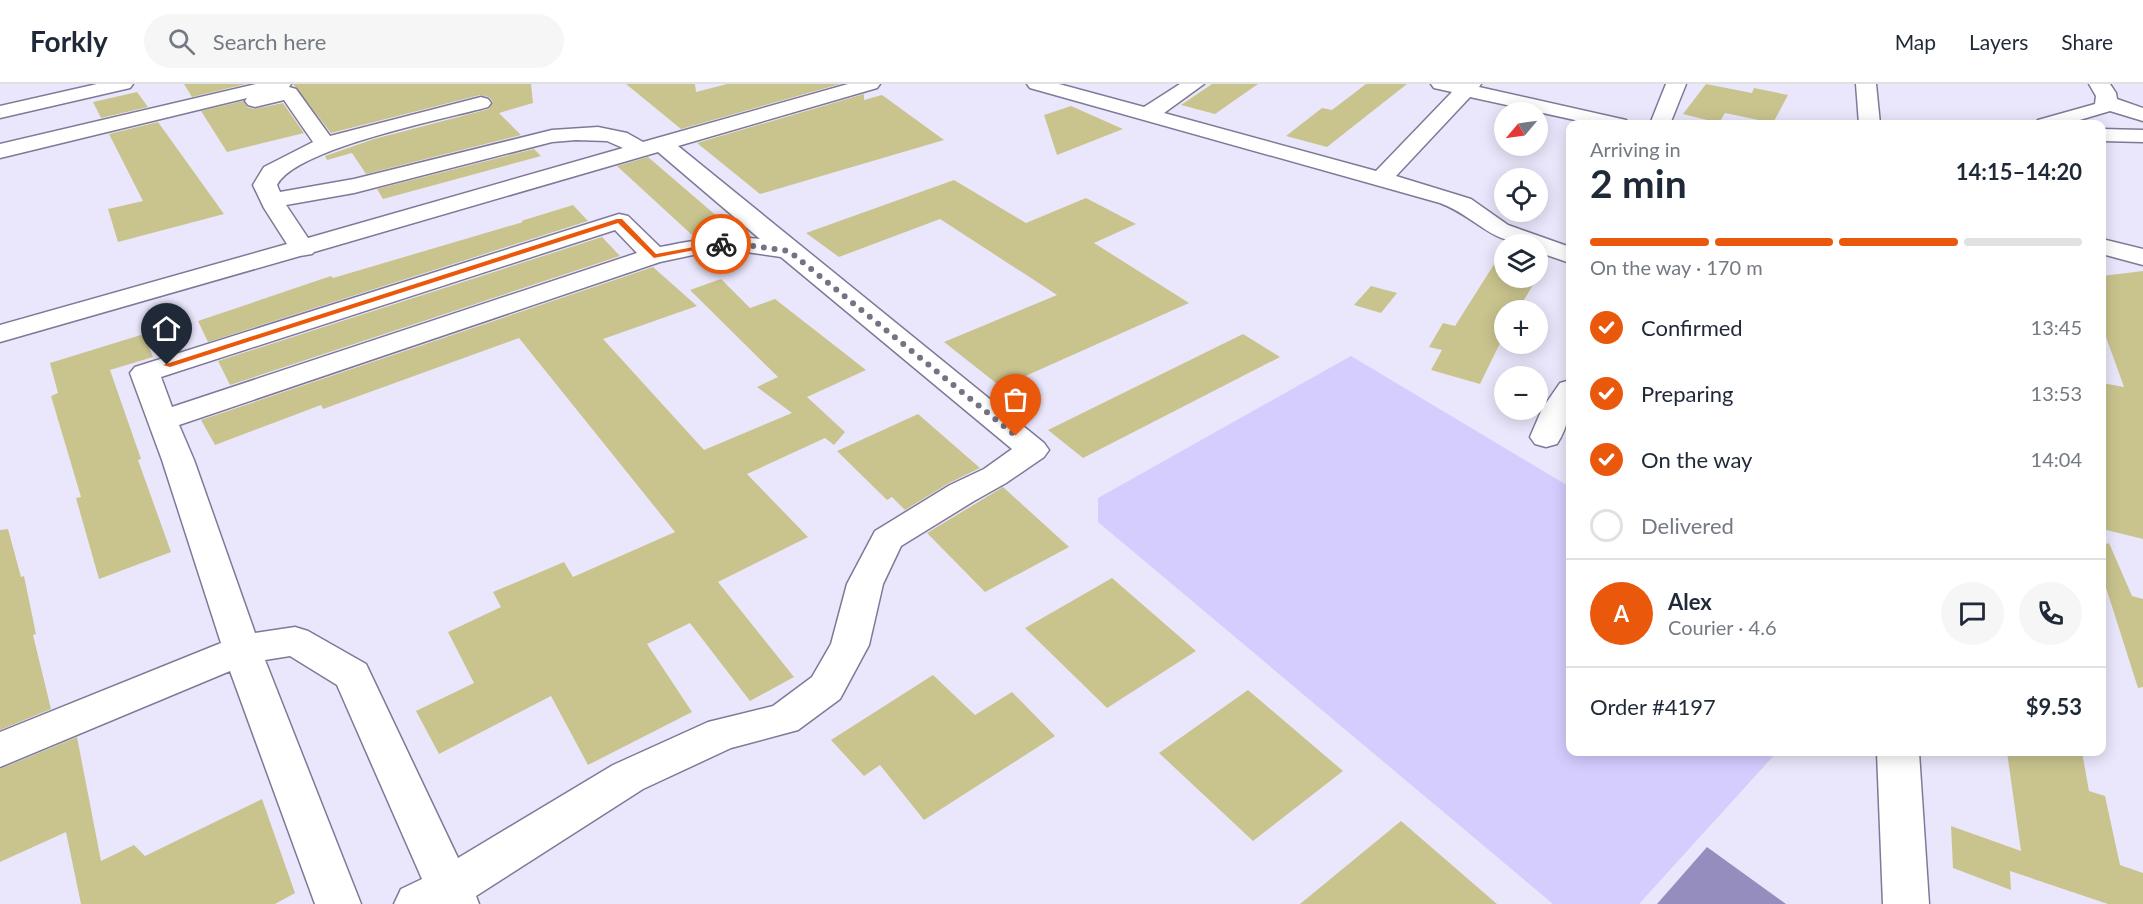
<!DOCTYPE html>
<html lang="en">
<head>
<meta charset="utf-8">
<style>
  :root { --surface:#fff; --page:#f6f6f7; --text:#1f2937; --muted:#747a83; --line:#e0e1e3; --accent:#ea580c }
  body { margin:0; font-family:Lato,sans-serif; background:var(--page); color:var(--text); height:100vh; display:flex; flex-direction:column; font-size:22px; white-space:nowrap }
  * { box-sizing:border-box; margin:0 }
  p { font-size:20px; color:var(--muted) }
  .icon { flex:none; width:33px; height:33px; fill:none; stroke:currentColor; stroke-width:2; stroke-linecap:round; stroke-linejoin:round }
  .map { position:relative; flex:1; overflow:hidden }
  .sheet { position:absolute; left:1566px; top:36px; width:540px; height:636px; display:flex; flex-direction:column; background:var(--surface); border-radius:12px; box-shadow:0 3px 15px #0003 }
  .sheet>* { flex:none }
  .needle { width:39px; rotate:241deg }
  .buttons { position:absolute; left:1494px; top:18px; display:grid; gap:12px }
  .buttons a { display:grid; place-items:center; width:54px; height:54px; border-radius:50%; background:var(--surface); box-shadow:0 3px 15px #0003; font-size:30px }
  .pin { position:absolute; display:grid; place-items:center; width:51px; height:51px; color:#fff; margin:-62px -26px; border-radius:50% 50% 50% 0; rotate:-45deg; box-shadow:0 0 6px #0007 }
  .pin .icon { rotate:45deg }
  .courier { position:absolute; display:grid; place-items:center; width:60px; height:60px; margin:-30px; border:4px solid #ea580c; border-radius:50%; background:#fff; color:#222; box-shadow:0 2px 8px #0007 }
  .headline em { font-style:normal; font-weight:700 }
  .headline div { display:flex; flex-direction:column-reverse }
  .headline { display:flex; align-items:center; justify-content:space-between; height:102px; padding:0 24px }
  h1 { font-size:39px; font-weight:700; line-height:45px }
  .bar { display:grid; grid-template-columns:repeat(4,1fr); gap:9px 6px; align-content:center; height:72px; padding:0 24px }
  .bar i { height:8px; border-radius:4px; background:var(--line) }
  .bar .on { background:var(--accent) }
  .bar p { grid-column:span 4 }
  .line { display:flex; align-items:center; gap:15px; padding:0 24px; border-top:2px solid var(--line) }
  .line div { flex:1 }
  .round { display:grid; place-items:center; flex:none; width:63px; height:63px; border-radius:32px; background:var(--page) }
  ol { padding:0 24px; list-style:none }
  li { display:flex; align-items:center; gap:18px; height:66px }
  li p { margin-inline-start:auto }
  li .icon { padding:6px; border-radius:50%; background:var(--accent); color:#fff; stroke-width:4 }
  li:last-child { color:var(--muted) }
  li i { width:33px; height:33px; border:3px solid var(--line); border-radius:50% }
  header { display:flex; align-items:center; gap:36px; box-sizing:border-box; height:84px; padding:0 30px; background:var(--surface); border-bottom:2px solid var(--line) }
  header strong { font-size:28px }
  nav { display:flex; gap:33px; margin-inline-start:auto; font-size:21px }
  .search { width:420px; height:54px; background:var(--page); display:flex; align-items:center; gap:15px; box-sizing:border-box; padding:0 21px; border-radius:33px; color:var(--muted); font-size:22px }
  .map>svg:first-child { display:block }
  .green { fill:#d5cdfe }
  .water { fill:#958dbe }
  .building { fill:#c9c48e }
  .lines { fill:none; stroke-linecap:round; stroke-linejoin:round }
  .minor-casing { stroke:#7e7997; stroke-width:3 }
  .minor { fill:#fff; fill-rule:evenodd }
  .route { fill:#ea580c }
  .done { stroke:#757383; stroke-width:6; stroke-dasharray:0 10.8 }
</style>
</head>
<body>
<header>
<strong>Forkly</strong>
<div class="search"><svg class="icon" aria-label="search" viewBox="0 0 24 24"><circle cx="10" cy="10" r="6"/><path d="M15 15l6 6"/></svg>Search here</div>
<nav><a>Map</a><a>Layers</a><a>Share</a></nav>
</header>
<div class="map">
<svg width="2143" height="820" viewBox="0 0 2143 820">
  <rect width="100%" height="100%" fill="#eae7fc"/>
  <polygon class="green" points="1351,272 1570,403 1570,668 1777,668 1639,820 1553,820 1098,438 1098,414"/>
  <polygon class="water" points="1707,763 1786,820 1657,820"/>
  <g class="building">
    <polygon points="184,0 246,0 192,13"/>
    <polygon points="293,0 531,0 533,19 499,29 521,51 366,90 352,69 327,76 325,72 374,55 489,25 493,18 489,13 480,11 331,49"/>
    <polygon points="626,0 695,0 696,8 727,0 840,0 681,45"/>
    <polygon points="1212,0 1258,0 1215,30 1181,21"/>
    <polygon points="1366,0 1407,0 1327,63 1286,52 1322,24 1332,26"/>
    <polygon points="1706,0 1752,9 1754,4 1788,11 1773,39 1725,29 1719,39 1683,30"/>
    <polygon points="137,8 148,23 101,34 93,18"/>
    <polygon points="864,10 864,16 882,11 944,56 760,110 697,59"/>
    <polygon points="243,17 247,23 254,25 283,19 304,49 227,68 201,27"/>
    <polygon points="1071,22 1123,45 1057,71 1044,31"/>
    <polygon points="158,38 224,130 118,158 108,125 143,117 109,50"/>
    <polygon points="534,65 541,72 383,115 377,105"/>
    <polygon points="648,73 726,140 692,151 617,82"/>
    <polygon points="954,96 1026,139 1086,114 1136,140 1094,159 1189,219 1001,303 944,258 1057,211 940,135 839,173 806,149"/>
    <polygon points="573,121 588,137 208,258 198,237 331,192 333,194 523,138 521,137"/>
    <polygon points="602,153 620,172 230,301 218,277"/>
    <polygon points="1498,174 1504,175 1504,194 1537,194 1518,226 1504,226 1504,251 1480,300 1431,286 1442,266 1429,263 1443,239 1455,242"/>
    <polygon points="653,183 697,222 603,255 704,366 792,329 757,303 778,293 690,206 721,195 750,224 775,215 866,286 807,313 845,348 834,361 825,354 747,390 808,453 718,498 794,593 750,617 690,539 647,560 692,628 588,681 551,612 439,670 416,627 474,599 448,548 501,523 493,508 564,478 573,493 675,448 519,254 323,325 321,321 215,361 201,336"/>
    <polygon points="2143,187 2143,455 2102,445 2102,299 2124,303 2102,242 2102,192"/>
    <polygon points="1371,202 1397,209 1381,229 1354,221"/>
    <polygon points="144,250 153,273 110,286 141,375 138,376 171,468 99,495 76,414 81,413 51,312 58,309 50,279"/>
    <polygon points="1243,250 1280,273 1083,374 1048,346"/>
    <polygon points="918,330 980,384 949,399 905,426 892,413 887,416 837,367"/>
    <polygon points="1003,403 1069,463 985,508 927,449"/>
    <polygon points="8,445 21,493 24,492 36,550 33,551 51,625 0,646 0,446"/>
    <polygon points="2109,459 2132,512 2143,515 2143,603 2138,604 2102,491 2102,462"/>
    <polygon points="1112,494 1196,567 1107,624 1025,544"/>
    <polygon points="933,591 975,631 1012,608 1055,652 924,736 880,681 864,692 831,656"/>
    <polygon points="1248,606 1343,687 1253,757 1159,669"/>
    <polygon points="77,653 101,777 134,761 145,772 262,715 295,809 275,820 81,820 66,748 0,778 0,685"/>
    <polygon points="2007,668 2082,668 2089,707 2105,712 2120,781 2143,789 2143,820 2108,820 2010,787 2011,806 1953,784 1951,742 2021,767"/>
    <polygon points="1401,737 1497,820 1300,820"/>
  </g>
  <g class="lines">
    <defs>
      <g id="minor">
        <polygon points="97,0 133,0 130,4 0,34 0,22"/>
        <path d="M256 0H291L289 3 296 5 330 52 481 13 488 15 491 19 488 23C445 35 296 64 277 101L280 108 354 95 552 46 598 43 627 49 643 58 848 0H880L877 4 678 62 1044 359 1049 366 1044 373 1006 399 974 417 901 462 883 500 869 561 840 615 798 646 731 664 643 705 476 812 479 820H394L401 805 422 795 337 601 290 572 265 576 361 820H315L230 587 0 683V648L221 559 162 376 130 289 135 283 619 130 628 132 660 163C697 156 722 150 760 155L658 68 314 168 312 170 300 172 0 258V241L287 160 264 124 253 101 264 83 313 58 284 16 255 23 248 21 245 17 247 14 0 74V60ZM576 56 607 57 623 64 308 154 286 121 354 109 552 58ZM615 146 637 169 172 323 161 293ZM732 166 781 173 1012 365 984 385 950 401 875 447 847 500 831 560 812 593 773 622 708 638 613 681 458 774 366 580 308 547 295 543 255 549 194 376 179 341 660 178 707 168Z"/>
        <path d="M1027 0H1059L1144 23 1180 0H1204L1164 29 1376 87 1452 8 1434 4 1431 0H1481L1479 3 1626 36 1630 40H1593L1470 13 1396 92 1471 115 1508 141 1570 163V179L1538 168V160C1487 160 1481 135 1440 119L1030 4Z"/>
        <polygon points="1666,0 1686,0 1670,40 1650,40"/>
        <polygon points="1856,0 1876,0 1880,40 1859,40"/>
        <polygon points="2089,0 2110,0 2116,9 2117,15 2143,24 2143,37 2110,27 2066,40 2035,40 2038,36 2095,20 2096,12"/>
        <polygon points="2102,45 2143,46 2143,58 2102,57"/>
        <polygon points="2102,155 2143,165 2143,181 2102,170"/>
        <path d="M1570 296C1572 318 1570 340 1557 360L1546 363 1535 360 1530 353 1542 325 1560 299Z"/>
        <polygon points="1877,668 1919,668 1929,820 1883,820"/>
      </g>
    </defs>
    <use href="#minor" class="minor-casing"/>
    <use href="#minor" class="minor"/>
  </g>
  <polygon class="route" points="617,135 622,135 656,170 721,158 725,160 654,174 618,139 170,283 163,281"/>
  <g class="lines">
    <polyline class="done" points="721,160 732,159 789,167 1016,352"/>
  </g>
</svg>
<div class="buttons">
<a><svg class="needle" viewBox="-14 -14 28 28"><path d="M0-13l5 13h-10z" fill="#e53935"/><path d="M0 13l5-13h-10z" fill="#747a83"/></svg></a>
<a><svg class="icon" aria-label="locate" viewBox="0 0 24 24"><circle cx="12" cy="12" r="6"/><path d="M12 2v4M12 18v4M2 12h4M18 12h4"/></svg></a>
<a><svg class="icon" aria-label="layers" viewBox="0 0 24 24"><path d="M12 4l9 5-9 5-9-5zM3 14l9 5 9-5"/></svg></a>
<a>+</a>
<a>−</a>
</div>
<div class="pin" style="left:1016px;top:352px;background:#ea580c"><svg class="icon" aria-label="bag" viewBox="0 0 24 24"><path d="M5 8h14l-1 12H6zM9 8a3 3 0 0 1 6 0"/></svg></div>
<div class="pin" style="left:167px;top:281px;background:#1f2937"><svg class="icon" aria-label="home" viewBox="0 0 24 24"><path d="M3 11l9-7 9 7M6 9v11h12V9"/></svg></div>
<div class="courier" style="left:721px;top:160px"><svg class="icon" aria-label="bike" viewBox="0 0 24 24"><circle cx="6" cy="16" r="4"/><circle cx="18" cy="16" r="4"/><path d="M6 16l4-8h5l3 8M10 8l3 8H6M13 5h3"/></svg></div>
<section class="sheet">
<div class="headline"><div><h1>2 min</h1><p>Arriving in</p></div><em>14:15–14:20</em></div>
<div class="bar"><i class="on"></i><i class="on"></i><i class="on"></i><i></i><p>On the way · 170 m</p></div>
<ol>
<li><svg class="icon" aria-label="check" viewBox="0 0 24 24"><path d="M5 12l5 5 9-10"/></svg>Confirmed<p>13:45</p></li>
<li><svg class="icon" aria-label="check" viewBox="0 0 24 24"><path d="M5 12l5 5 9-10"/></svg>Preparing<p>13:53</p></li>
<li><svg class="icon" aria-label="check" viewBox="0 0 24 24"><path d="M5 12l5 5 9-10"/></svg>On the way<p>14:04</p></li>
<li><i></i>Delivered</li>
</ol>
<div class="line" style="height:108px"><b class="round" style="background:var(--accent);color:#fff">A</b><div><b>Alex</b><p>Courier · 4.6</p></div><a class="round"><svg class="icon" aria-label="chat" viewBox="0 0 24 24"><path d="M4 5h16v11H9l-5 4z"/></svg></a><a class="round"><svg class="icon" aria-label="phone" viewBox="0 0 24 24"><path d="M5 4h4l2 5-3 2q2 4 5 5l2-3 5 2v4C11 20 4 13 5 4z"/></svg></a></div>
<div class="line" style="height:78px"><div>Order #4197</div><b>$9.53</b></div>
</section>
</div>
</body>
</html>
